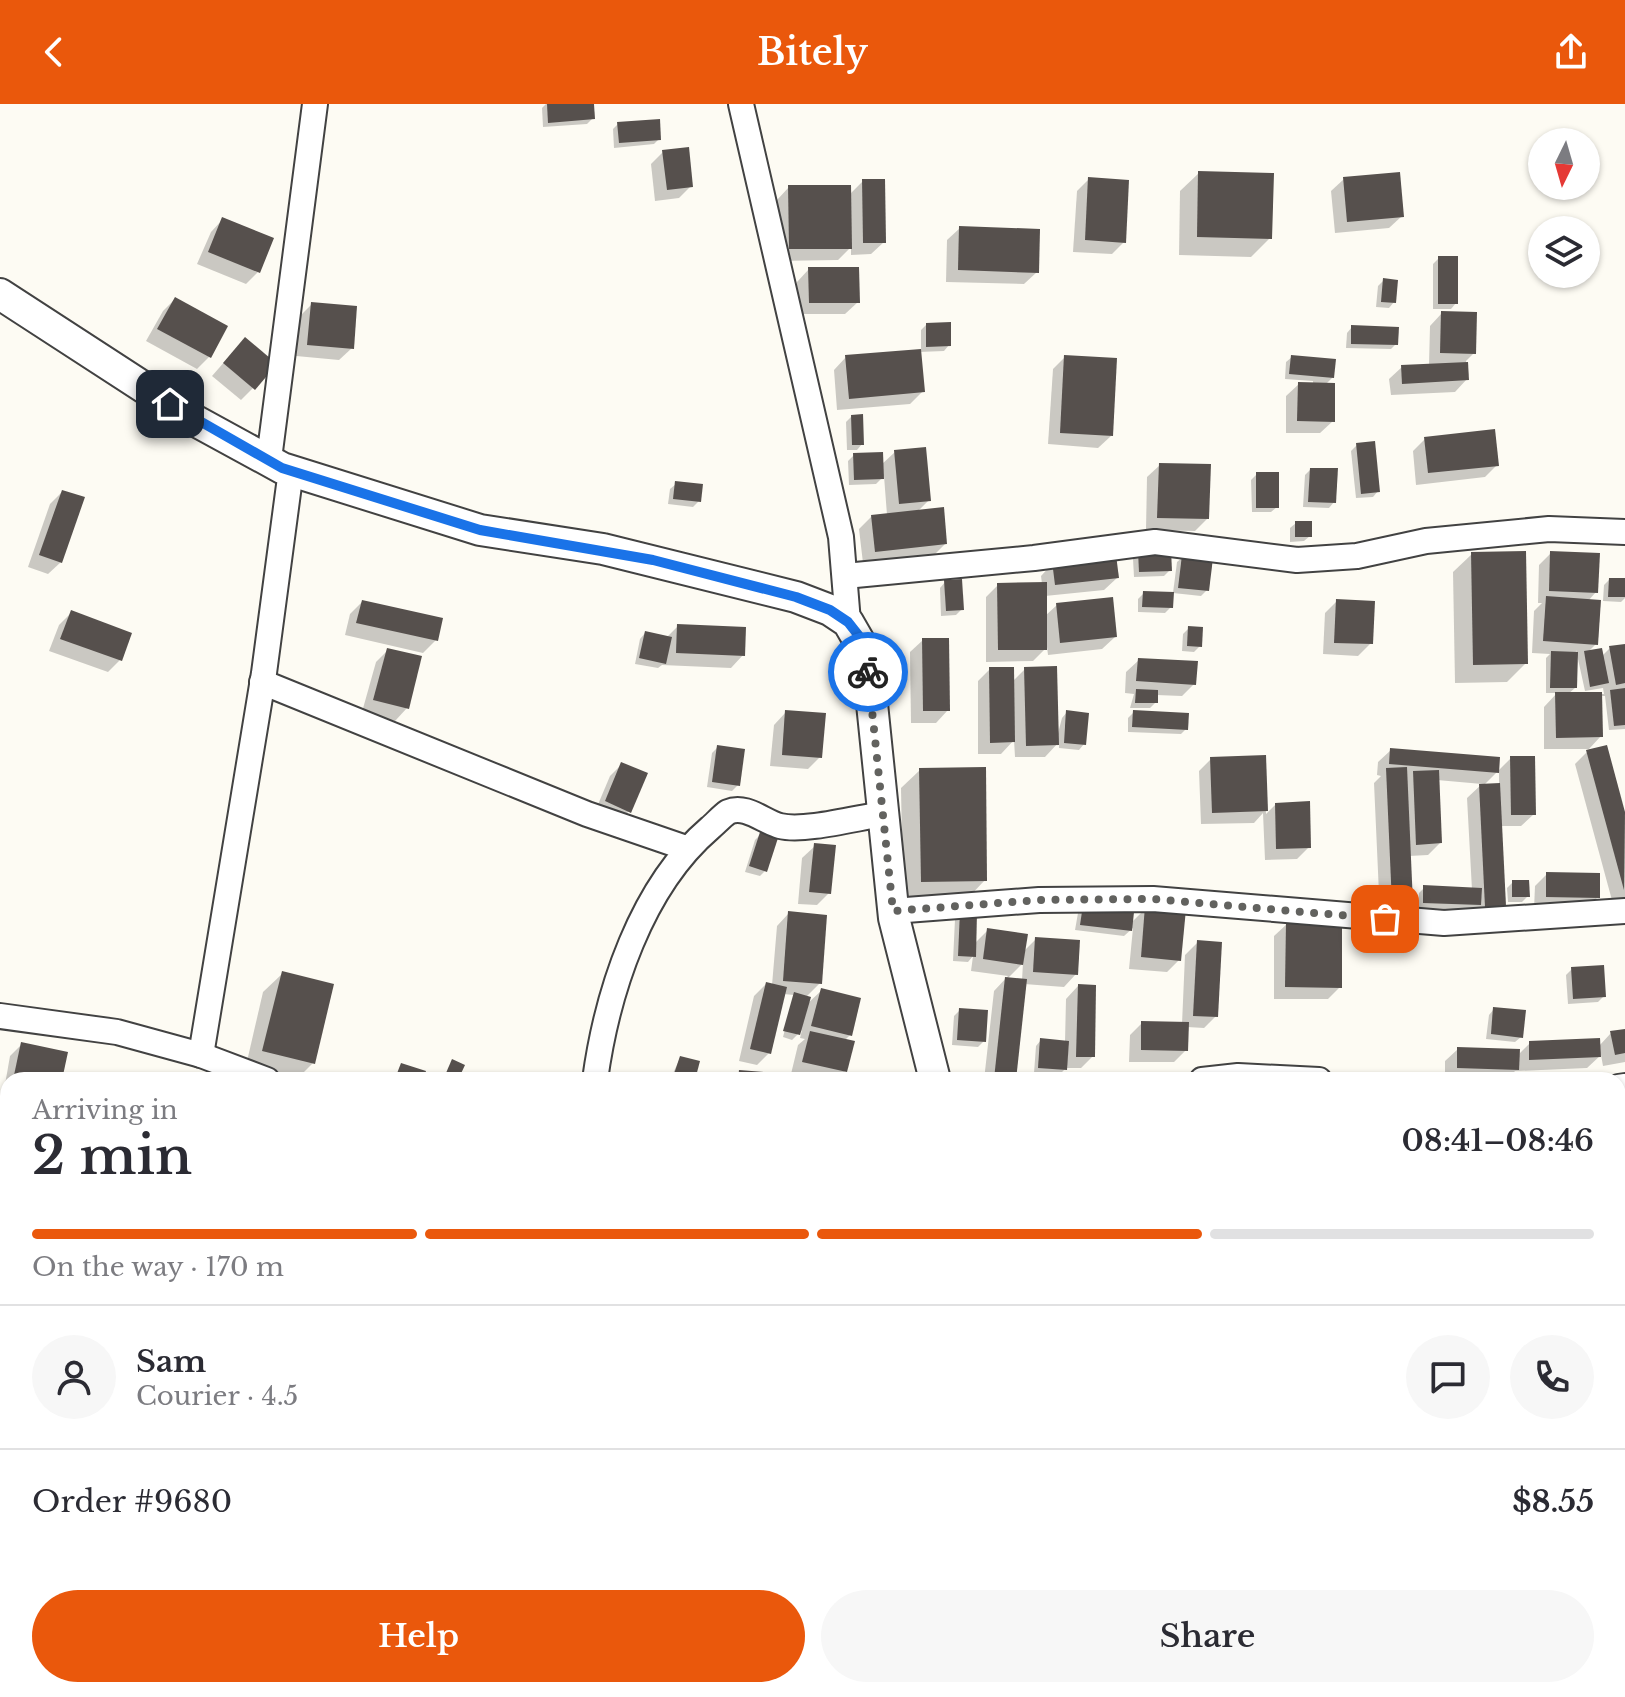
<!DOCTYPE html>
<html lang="en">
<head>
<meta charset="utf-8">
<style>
  :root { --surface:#fff; --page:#f7f7f7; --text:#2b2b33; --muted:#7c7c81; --line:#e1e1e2; --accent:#ea580c }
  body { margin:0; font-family:"Libre Baskerville",serif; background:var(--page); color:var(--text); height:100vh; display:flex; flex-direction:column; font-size:30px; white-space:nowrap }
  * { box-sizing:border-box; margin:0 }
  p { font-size:26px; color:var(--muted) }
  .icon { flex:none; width:44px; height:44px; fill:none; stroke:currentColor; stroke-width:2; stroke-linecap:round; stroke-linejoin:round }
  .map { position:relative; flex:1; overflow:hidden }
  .sheet { position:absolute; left:0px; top:968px; width:1626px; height:626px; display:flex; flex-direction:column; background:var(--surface); border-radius:24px 24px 0 0; box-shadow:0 2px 6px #0004 }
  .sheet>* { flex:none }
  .needle { width:52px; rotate:185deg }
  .buttons { position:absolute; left:1528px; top:24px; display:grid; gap:16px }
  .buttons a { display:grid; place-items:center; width:72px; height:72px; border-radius:50%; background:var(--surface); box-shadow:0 2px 6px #0004; font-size:40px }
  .pin { position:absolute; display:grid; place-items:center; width:68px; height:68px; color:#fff; margin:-34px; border-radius:16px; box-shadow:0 4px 12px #0006 }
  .courier { position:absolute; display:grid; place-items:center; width:80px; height:80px; margin:-40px; border:6px solid #1a73e8; border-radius:50%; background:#fff; color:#222; box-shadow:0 2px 10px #0007 }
  .headline em { font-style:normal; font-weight:600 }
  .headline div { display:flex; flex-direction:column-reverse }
  .headline { display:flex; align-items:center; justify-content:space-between; height:136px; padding:0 32px }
  h1 { font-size:52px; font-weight:600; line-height:60px }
  .bar { display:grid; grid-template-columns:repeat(4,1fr); gap:12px 8px; align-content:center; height:96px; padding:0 32px }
  .bar i { height:10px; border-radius:6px; background:var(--line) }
  .bar .selected { background:var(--accent) }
  .bar p { grid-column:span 4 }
  .line { display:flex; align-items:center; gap:20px; padding:0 32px; border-top:2px solid var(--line) }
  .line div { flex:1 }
  .round { display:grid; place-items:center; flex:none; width:84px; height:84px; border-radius:42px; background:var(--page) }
  .primary-button { display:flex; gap:16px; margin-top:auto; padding:16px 32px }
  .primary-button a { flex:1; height:92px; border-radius:48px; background:var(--accent); color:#fff; font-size:32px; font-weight:600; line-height:92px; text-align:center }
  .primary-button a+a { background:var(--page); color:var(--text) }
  header { display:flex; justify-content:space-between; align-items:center; height:104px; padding:0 32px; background:var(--accent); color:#fff; font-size:36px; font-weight:600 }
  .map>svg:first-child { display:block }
  .shadow { fill:#0003; fill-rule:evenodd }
  .building { fill:#56504d }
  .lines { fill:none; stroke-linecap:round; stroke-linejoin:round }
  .minor-casing { stroke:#424242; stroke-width:28 }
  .tertiary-casing { stroke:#424242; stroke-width:34 }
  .minor { stroke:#fff; stroke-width:24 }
  .tertiary { stroke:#fff; stroke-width:30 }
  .done { stroke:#62625f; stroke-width:8; stroke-dasharray:0 14.4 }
  .route { stroke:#1a73e8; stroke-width:10 }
</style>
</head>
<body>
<header><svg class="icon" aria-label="back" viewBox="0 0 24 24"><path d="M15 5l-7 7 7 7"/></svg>Bitely<svg class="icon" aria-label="share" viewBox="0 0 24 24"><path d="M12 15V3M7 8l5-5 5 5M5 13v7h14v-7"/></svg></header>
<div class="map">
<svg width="1625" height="1593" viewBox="0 0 1625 1593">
  <rect width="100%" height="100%" fill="#fdfbf3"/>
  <g class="shadow">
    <polygon points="546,0 592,0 593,14 587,20 543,23 542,4"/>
    <polygon points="618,20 659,35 654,40 614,44 613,25"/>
    <polygon points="663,48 691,82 679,94 655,97 651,60"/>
    <polygon points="1199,69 1270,134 1251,153 1179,151 1180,87"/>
    <polygon points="1089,75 1124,138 1112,150 1073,148 1077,87"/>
    <polygon points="1344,75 1402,112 1389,124 1335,129 1331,87"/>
    <polygon points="863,77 884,138 871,150 851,151 851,143 838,156 777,157 777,96 789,83 849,91"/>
    <polygon points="223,115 258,168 246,180 197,160 211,128"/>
    <polygon points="960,124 1037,168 1024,180 946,178 947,136"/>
    <polygon points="1439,154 1456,199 1451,205 1433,205 1433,160"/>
    <polygon points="809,165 858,198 845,210 797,210 797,178"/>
    <polygon points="1384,176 1394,198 1389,204 1376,203 1378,182"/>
    <polygon points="175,195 209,253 197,265 146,237 163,207"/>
    <polygon points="312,200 352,244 339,256 296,252 300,212"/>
    <polygon points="1442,209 1474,249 1466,257 1467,275 1455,288 1391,291 1389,275 1402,263 1429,261 1430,222"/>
    <polygon points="926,221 949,241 944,247 919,248 923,287 910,300 837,306 834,266 846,253 921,247 921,226"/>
    <polygon points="1352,223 1396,240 1391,245 1346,244 1347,229"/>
    <polygon points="233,248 253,284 241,296 212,272"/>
    <polygon points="1065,253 1111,332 1098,344 1048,340 1053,265"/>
    <polygon points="1292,253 1333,273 1325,281 1333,317 1320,329 1286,329 1286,292 1299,280 1313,280 1313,277 1285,275 1286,258"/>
    <polygon points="852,312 862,340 857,346 847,346 846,318"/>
    <polygon points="1425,335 1497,361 1485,373 1416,381 1413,347"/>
    <polygon points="1357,341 1378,387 1373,393 1356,394 1351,347"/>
    <polygon points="895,348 929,396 917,408 945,440 933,452 863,459 859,425 872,412 887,411 884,372 876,380 849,381 848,357 854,351 881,361"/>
    <polygon points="1160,361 1207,415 1195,427 1146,426 1147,373"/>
    <polygon points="1310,366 1334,398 1329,404 1303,403 1305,371"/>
    <polygon points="1257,370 1277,403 1271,408 1252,408 1251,376"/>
    <polygon points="676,380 699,397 693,403 668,400 670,385"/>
    <polygon points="62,388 61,458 48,470 28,463 50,400"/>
    <polygon points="1296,419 1310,432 1304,437 1290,438 1290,424"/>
    <polygon points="1139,449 1170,466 1164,472 1134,473 1133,455"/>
    <path d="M1551 449 1596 488 1588 497 1596 540 1588 548 1602 552 1610 544 1625 542V625L1609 626 1605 592H1600L1601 632 1589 645H1544V603L1557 589H1546V554L1550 550 1532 549 1534 507 1542 499H1538L1539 461ZM1576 546 1585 587 1603 584 1604 590H1568L1575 584Z"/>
    <polygon points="1472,450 1526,559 1507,578 1455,579 1453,468"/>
    <polygon points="1183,453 1207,486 1201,492 1173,489 1177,458"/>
    <polygon points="1053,459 1117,474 1104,486 1045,492 1045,512 1057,501 1115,533 1102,545 1048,551 1047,543 1033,557 986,558 986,493 998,481 1042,480 1041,472"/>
    <polygon points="1609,476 1625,476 1625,494 1621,498 1603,497 1604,481"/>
    <polygon points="945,478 962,505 956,511 941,512 940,484"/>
    <polygon points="1144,489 1171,503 1165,509 1138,508 1138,495"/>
    <polygon points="1337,497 1371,539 1358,552 1323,550 1325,509"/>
    <polygon points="362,498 436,536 423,549 345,531 350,510"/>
    <polygon points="71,509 120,556 108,568 49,547 59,521"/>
    <polygon points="678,522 743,551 731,564 662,561 658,564 635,560 640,535 645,529 666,534"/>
    <polygon points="1189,524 1200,542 1194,548 1182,547 1183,530"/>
    <polygon points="923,536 948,606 936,619 911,619 910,548"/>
    <polygon points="388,546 407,604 395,617 362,608 376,558"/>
    <polygon points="1139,556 1194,580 1182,592 1156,591 1156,598 1150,604 1130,604 1134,590 1125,589 1126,568"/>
    <polygon points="990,565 1013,577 1025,565 1057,633 1062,614 1067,608 1084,640 1079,646 1059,644 1059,638 1045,653 1015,653 1014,636 1001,650 978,650 978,577"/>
    <polygon points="786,608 820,653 808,665 770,662 774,621"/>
    <polygon points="1134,608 1186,625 1181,630 1128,628 1128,614"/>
    <polygon points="718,643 738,681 732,687 707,683 712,649"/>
    <polygon points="1605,643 1625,715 1625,797 1613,800 1575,660 1587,648"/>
    <polygon points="1391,646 1497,668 1483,682 1499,681 1499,666 1511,654 1534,710 1521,722 1500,722 1504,801 1492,814 1473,806 1418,804 1419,789 1424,784 1472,786 1467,694 1482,680 1437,676 1440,739 1428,751 1409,752 1410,799 1398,811 1380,812 1374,679 1381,672 1377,671 1378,658"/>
    <polygon points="1264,653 1266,710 1276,700 1309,743 1297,755 1265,756 1263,709 1254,719 1201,720 1199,667 1211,655"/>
    <polygon points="622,660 629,707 617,720 594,710 610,672"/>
    <polygon points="920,666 985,776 967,795 903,796 901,684"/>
    <polygon points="761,730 765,767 760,772 745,768 755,736"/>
    <polygon points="815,742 829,789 817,801 798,800 802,754"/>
    <polygon points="1547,770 1598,793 1586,805 1534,805 1535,782"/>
    <polygon points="1513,778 1528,792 1522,798 1508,798 1507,784"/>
    <polygon points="1083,803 1131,819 1146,804 1179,856 1167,868 1129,865 1133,824 1124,832 1075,826 1078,809"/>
    <polygon points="789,809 820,879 805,894 806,901 822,886 850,931 844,937 845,967 837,976 791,970 798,941 805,935 800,934 802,926 792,936 783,933 794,891 783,890 769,949 757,961 739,957 754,892 766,880 772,881 777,822"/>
    <path d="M961 809 974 840 988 826 1024 847 1036 835 1076 870 1064 883 1024 880 1014 976H984L994 887 1008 872 971 867 973 852 968 858 953 857 955 815ZM1023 859 1022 876 1007 875Z"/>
    <polygon points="1287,820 1340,883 1328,895 1274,895 1274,832"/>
    <polygon points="1198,838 1216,912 1204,924 1187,923 1186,946 1174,958 1129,958 1130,931 1142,919 1182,920 1185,851"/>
    <polygon points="1572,865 1604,892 1598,898 1568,900 1566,871"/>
    <polygon points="282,870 313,959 296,976 245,966 263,888"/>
    <polygon points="1078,882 1093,952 1081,964 1066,964 1059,971 1034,969 1036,942 1041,936 1065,938 1066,895"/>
    <polygon points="1494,905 1521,933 1515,938 1486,935 1489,911"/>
    <polygon points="960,906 984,937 978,943 952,941 954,912"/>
    <polygon points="1625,927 1625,958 1603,962 1601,951 1587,964 1515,967 1507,976 1445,976 1445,957 1458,945 1518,951 1530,939 1599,942 1611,929"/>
    <polygon points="22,940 60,976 8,976 8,1011 0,1009 10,952"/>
    <polygon points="680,954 693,976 670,976"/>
    <polygon points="402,961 423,969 421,976 393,976"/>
    <polygon points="1625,992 1625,1025 1619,1026 1618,994"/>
    <polygon points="1625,1092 1625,1118 1618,1123 1618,1094"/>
    <polygon points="7,1163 8,1163 8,1197 0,1195 0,1174"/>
    <polygon points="269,1586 348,1586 341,1593 263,1593"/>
    <polygon points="1267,1586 1312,1586 1310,1593 1263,1593"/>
  </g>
  <g class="building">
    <polygon points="547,0 594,0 595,15 548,19"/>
    <polygon points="660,15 661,36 619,39 617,18"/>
    <polygon points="689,43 693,83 667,86 662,46"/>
    <polygon points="1198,67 1274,69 1272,135 1197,133"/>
    <polygon points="1400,68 1404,113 1347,118 1343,73"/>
    <polygon points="1088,73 1129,76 1126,139 1085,136"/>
    <polygon points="862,75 885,75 886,139 863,139"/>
    <polygon points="788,81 851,81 852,145 789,145"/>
    <polygon points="222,113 274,134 260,169 208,148"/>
    <polygon points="959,122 1040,125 1039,169 958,166"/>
    <rect x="1438" y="152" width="20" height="48"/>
    <polygon points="808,163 859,163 860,199 809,199"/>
    <polygon points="1383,174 1398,176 1396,199 1381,198"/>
    <polygon points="175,193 228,222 211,254 157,225"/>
    <polygon points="311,198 357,202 354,245 307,241"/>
    <polygon points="1441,207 1477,208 1476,250 1440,249"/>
    <polygon points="951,218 951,242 926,243 926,219"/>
    <polygon points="1351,221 1399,223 1398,241 1351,240"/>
    <polygon points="245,233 277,260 255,286 223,259"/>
    <polygon points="921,245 925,288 849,295 845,251"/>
    <polygon points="1064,251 1117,254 1113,332 1060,329"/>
    <polygon points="1291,251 1336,255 1334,274 1289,270"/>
    <polygon points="1468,258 1469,276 1402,280 1401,261"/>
    <polygon points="1298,278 1335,279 1335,318 1297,317"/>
    <polygon points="863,310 864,341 852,341 851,311"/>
    <polygon points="1495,325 1499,362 1428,369 1424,333"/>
    <polygon points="1375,337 1380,388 1361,390 1356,339"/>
    <polygon points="926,343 931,397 899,400 894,346"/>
    <polygon points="883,348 884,375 854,376 853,349"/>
    <polygon points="1159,359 1211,360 1209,415 1157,414"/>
    <polygon points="1310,364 1338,364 1336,399 1308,398"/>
    <rect x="1256" y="368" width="23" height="36"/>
    <polygon points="675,377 703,380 701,398 673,395"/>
    <polygon points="62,386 85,393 62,459 39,451"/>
    <polygon points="944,403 947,440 875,448 871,411"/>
    <rect x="1295" y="417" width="17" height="16"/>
    <polygon points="1171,446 1172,467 1139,468 1138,447"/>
    <polygon points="1526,447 1528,560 1473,561 1471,448"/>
    <polygon points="1550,447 1600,449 1598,489 1549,487"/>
    <polygon points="1116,451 1119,474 1055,481 1052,457"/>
    <polygon points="1182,451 1213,454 1209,487 1178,484"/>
    <polygon points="1609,474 1625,474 1625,493 1608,493"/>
    <polygon points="962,475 964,506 946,507 944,476"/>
    <polygon points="1047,478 1047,546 998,546 997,479"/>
    <polygon points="1143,487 1174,488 1173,504 1142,503"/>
    <polygon points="1546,492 1601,496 1598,541 1543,537"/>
    <polygon points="1113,493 1117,533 1060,539 1056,499"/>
    <polygon points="1336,495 1375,497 1373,540 1334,539"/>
    <polygon points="362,496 443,514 438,537 356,519"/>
    <polygon points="71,506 132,529 122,557 60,535"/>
    <polygon points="677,520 746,523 745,552 676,549"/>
    <polygon points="1188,522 1203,523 1202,543 1187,542"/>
    <polygon points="645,527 672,533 666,560 639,554"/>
    <polygon points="922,534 949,534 950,607 923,607"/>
    <polygon points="1625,540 1625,579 1616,581 1609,542"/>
    <polygon points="387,544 422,552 409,605 373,596"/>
    <polygon points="1602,544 1609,579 1590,583 1584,547"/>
    <polygon points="1551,547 1578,548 1577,584 1550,584"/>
    <polygon points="1138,554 1198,557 1196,581 1136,577"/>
    <polygon points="1057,562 1059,641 1026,642 1024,563"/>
    <polygon points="989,563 1014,563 1015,638 990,639"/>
    <polygon points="1625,584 1625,621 1614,622 1610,586"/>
    <polygon points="1136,585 1158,586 1158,599 1135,599"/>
    <polygon points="1555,588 1602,588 1603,633 1556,634"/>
    <polygon points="785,606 826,609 822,654 782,651"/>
    <polygon points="1066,606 1089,609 1086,641 1064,639"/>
    <polygon points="1133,606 1189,609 1188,626 1132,623"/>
    <polygon points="717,641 745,645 740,682 712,678"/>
    <polygon points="1607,641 1625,708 1624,786 1586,646"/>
    <polygon points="1390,644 1500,653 1499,669 1389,660"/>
    <polygon points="1266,651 1268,707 1212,709 1210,653"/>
    <polygon points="1510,652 1535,652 1536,711 1511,711"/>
    <polygon points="621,658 648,669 631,709 605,697"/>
    <polygon points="986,663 987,777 921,778 919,664"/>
    <polygon points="1407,663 1413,800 1392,800 1386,664"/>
    <polygon points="1439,666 1442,739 1416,741 1413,667"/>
    <polygon points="1500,679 1506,802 1485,803 1479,680"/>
    <polygon points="1310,697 1311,744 1276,745 1275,699"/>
    <polygon points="760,728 778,734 767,768 749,762"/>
    <polygon points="814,739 836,741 831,790 809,788"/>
    <polygon points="1546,768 1600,769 1600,794 1546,793"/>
    <polygon points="1512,776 1529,776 1530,793 1512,793"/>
    <polygon points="1423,781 1482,784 1481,801 1423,799"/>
    <polygon points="1083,801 1134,808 1132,827 1080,821"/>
    <polygon points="1145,802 1186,805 1181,857 1141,853"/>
    <polygon points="788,807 827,811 822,880 783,877"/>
    <polygon points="960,807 977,808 976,853 958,852"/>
    <polygon points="1286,818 1342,818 1342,884 1285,883"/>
    <polygon points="987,824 1028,830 1023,861 983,855"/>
    <polygon points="1035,833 1080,836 1078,871 1033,868"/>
    <polygon points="1197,836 1222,838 1218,913 1193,912"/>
    <polygon points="1604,861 1606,893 1573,895 1571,863"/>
    <polygon points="282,867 334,880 315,960 262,947"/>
    <polygon points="1005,873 1027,875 1016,976 994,975"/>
    <polygon points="766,878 787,883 771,950 750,945"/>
    <polygon points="1078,880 1096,881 1095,953 1076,953"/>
    <polygon points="821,884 861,894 852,932 811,922"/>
    <polygon points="794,888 811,893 800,931 783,927"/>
    <polygon points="1493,903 1526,906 1523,934 1491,930"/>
    <polygon points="959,904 988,906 986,938 957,936"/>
    <polygon points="1141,917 1189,918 1188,947 1141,946"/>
    <polygon points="1625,925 1625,949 1615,951 1610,927"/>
    <polygon points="810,927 855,937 847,968 802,958"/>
    <polygon points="1040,934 1069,937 1067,966 1038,964"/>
    <polygon points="1600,934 1601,953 1529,956 1529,937"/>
    <polygon points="21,938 68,948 62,976 13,976"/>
    <polygon points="1457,943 1520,945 1519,966 1457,964"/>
    <polygon points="680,952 700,957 695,976 672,976"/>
    <polygon points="452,955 465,961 458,976 443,976"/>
    <polygon points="401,959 426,967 423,976 396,972"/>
    <polygon points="739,966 775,969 774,976 738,976"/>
    <polygon points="619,970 642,975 642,976 618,976"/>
    <polygon points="1625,990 1625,1018 1624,1018 1618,991"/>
    <polygon points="1625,1090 1625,1113 1618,1115 1618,1092"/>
    <polygon points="0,1115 8,1117 5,1155 0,1154"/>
    <polygon points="8,1159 8,1191 0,1188"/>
    <polygon points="280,1586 351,1586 344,1593 288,1593"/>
    <polygon points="744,1586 763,1586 767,1593 731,1593"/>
    <polygon points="1100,1586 1132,1586 1139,1588 1137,1593 1099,1593"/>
    <polygon points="1272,1586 1314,1586 1312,1593 1271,1593"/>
  </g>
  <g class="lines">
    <defs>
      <g id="minor">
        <polyline points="741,0 841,433 848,518"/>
        <polyline points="269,355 315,0"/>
        <polyline points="845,472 1034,454 1155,438 1297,456 1357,452 1426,437 1549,425 1625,428"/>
        <polyline points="262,578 587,710 686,744"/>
        <polyline points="893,807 1039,796 1153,795 1444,819 1625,807"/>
        <polyline points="0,912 117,928 201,951 267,976"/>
        <polyline points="201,951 264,569 291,366"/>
        <path d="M595 976C607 888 641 783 710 724 715 720 722 712 728 708 746 700 764 718 780 722 804 728 856 714 883 710"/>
        <polyline points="1202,976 1238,972 1319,976"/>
        <polyline points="1618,983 1625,982"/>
        <polyline points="0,1257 8,1259"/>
        <polyline points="471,1586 475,1593"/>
        <polyline points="242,1593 247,1586"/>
      </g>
      <g id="tertiary">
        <polyline points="0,190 194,316 282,364 480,426 603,445 796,493 830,506 848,518 867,551 894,814 935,976"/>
        <polyline points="1046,1586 1047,1593"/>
      </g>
    </defs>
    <use href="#minor" class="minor-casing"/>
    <use href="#tertiary" class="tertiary-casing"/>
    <use href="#minor" class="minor"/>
    <use href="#tertiary" class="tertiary"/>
  </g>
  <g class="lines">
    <polyline class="done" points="868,568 893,807 1039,796 1153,795 1385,815"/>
    <polyline class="route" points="170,300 282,364 480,426 653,456 796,493 830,506 848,518 859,532 868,568"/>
  </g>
</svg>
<div class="buttons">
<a><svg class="needle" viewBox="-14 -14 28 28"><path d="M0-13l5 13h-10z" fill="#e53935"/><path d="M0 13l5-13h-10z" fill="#7c7c81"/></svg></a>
<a><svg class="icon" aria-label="layers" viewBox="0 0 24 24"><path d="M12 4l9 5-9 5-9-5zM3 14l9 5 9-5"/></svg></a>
</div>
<div class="pin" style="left:1385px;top:815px;background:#ea580c"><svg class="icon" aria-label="bag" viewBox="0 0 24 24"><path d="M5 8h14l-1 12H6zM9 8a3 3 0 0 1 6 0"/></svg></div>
<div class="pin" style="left:170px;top:300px;background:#1f2937"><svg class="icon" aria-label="home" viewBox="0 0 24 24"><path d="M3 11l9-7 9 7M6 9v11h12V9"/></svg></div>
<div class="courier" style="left:868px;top:568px"><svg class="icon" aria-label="bike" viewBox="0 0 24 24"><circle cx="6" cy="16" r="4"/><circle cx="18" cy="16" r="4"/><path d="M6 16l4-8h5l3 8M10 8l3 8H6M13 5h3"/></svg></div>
<section class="sheet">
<div class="headline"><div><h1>2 min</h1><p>Arriving in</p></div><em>08:41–08:46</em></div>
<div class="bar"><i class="selected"></i><i class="selected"></i><i class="selected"></i><i></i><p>On the way · 170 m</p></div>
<div class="line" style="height:144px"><a class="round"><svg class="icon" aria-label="person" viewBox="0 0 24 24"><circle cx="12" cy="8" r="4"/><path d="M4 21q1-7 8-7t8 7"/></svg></a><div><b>Sam</b><p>Courier · 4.5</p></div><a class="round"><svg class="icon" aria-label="chat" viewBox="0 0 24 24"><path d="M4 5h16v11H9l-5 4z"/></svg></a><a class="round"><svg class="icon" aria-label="phone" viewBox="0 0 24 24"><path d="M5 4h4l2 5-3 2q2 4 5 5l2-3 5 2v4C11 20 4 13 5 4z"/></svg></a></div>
<div class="line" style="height:104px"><div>Order #9680</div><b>$8.55</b></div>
<div class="primary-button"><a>Help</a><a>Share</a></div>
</section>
</div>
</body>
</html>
